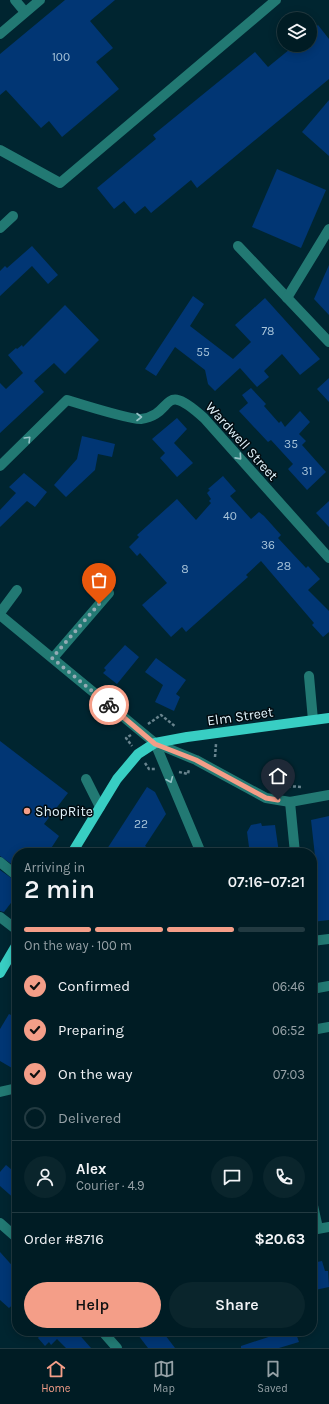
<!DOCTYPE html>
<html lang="en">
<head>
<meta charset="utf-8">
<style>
  :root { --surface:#001c24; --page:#0a252c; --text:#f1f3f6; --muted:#95a1a6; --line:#223a41; --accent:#f49e88 }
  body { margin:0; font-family:Karla,sans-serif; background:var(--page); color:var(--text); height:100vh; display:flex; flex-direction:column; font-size:15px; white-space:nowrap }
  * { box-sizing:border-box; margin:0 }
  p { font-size:13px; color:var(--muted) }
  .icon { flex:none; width:22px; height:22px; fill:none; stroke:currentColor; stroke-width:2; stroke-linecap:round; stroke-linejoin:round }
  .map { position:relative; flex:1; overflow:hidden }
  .details { position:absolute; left:12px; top:848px; width:305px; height:488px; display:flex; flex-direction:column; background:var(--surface); border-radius:16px; box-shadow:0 2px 10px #0003,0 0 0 1px var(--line) }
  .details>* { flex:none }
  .controls { position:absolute; left:277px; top:12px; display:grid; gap:8px }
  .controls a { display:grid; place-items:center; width:40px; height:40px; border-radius:50%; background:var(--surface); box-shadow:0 2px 10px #0003,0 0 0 1px var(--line); font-size:20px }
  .pin { position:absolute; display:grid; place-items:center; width:34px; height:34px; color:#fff; margin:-41px -17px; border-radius:50% 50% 50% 0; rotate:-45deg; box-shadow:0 0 4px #0007 }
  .pin .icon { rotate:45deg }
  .courier { position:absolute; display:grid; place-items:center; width:40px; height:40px; margin:-20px; border:3px solid #f49e88; border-radius:50%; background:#fff; color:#222; box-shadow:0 1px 5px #0007 }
  .summary em { font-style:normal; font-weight:600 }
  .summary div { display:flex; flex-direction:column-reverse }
  .summary { display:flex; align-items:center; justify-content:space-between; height:68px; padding:0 12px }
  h1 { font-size:26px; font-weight:600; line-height:30px }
  .bar { display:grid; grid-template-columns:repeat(4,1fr); gap:6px 4px; align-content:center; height:48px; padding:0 12px }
  .bar i { height:5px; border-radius:3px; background:var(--line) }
  .bar .on { background:var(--accent) }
  .bar p { grid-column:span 4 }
  .line { display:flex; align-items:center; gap:10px; padding:0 12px; border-top:1px solid var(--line) }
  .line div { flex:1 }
  .round { display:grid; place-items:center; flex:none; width:42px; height:42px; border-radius:21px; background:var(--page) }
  ol { padding:0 12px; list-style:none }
  li { display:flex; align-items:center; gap:12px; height:44px }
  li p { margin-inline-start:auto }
  li .icon { padding:4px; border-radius:50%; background:var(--accent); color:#111; stroke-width:4 }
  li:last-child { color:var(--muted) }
  li i { width:22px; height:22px; border:2px solid var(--line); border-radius:50% }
  .cta { display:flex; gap:8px; margin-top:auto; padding:8px 12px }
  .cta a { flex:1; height:46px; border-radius:24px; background:var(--accent); color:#111; font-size:16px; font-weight:600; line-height:46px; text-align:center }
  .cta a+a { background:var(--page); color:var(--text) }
  .menu { display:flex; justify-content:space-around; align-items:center; height:56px; border-top:1px solid var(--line); background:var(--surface); font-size:11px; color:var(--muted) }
  .menu a { display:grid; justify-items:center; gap:2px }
  .menu .on { color:var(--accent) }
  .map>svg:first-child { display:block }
  .building { fill:#013674 }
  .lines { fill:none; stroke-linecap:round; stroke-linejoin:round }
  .path { stroke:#68848e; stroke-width:2.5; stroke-dasharray:3 2; stroke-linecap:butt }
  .minor { stroke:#227973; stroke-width:10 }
  .major { stroke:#38cec3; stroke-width:10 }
  .oneway { stroke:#94c2c5 }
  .done { stroke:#92abb4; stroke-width:4; stroke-dasharray:0 7.2 }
  .route { stroke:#f49e88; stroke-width:5 }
  .poi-dot { fill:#f49e88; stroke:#020c11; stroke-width:1.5 }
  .labels { text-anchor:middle; stroke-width:3; stroke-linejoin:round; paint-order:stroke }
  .number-label { font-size:12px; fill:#a8c4d9 }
  .street-label { font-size:14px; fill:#e0f3fb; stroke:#020c11 }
  .poi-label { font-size:14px; fill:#e0f3fb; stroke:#020c11; text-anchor:start }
</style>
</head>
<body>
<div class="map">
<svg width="329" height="1348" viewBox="0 0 329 1348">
  <rect width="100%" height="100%" fill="#002530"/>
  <g class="building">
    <polygon points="65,0 115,0 90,21 113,48 96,62 119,89 62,137 49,121 41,128 6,90 0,95 0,54"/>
    <polygon points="318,25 329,39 329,79 197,188 191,180 151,213 145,206 135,214 124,201 114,209 97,188 156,139 153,135 255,52 268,67 295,45 310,45 310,32"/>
    <polygon points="329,100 329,156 302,132"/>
    <polygon points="277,169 326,190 301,248 252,227"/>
    <polygon points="32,246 58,275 48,284 32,266 0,296 0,271 5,266 7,268"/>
    <polygon points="329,265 329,315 314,299"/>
    <polygon points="193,296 204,304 190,326 233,359 251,342 235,325 265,298 320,359 300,375 282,354 264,371 269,377 257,387 240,368 215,391 208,384 205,370 175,347 156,376 145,369"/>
    <polygon points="65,305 99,340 65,374 54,363 34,381 44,392 0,433 0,383 6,389 23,373 8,355 16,348 17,349 22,345 23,347"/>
    <polygon points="329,378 329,402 317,389"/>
    <polygon points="251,388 266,404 264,406 279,423 281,421 285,427 300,411 310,422 299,434 306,441 302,445 326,472 307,490 288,469 293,464 271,440 268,442 239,411 248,403 242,395"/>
    <polygon points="177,418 187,429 174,443 193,463 177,477 160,458 165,453 152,439"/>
    <polygon points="82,436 115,444 112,457 98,454 95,470 66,497 54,485 77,459"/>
    <polygon points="24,473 47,492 35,507 27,501 0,527 0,510 16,493 9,487"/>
    <polygon points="223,476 236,491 230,496 251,519 259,512 264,516 281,535 278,538 306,568 308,566 320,579 308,590 329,611 329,632 323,637 312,625 314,623 261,561 246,575 248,577 186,632 182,627 171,637 142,605 167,583 140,553 137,556 129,547 139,537 137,535 177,499 196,520 211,503 209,501 211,499 207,493 210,490 208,489"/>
    <polygon points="329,501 329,527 316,513"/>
    <polygon points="125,645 139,657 117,684 103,673 106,670 104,668"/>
    <polygon points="156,658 186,680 176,694 180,697 174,711 155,702 163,685 145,672"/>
    <polygon points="0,741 68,793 44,824 59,836 48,853 17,853 17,868 0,856"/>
    <polygon points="147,787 155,792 166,814 145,846 156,853 112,853 107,849"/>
    <polygon points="329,816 329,920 312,922 312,910 316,909 313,883 318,883 311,820"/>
    <polygon points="261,823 262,826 275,825 279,853 255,853 249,847 247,832 251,825"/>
    <polygon points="0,870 17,882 17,895 4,912 0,911"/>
    <polygon points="9,1014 17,1018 17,1060 12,1068 0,1061 0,1029"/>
    <polygon points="6,1165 17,1174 17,1201 0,1186 0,1172"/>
    <polygon points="0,1252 17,1271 17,1301 9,1308 0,1300"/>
    <polygon points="322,1261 325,1271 328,1271 329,1287 315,1290 312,1277 312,1263"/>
    <polygon points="38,1331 76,1331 91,1348 66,1348 57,1339 51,1345 49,1342 45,1346 38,1338 41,1334"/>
    <polygon points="135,1331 162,1331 175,1348 148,1348"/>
    <polygon points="287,1331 295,1331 299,1342 279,1348 241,1348 241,1346"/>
  </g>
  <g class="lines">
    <g class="path">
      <polyline points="148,724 161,715 176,727"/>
      <polyline points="131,735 126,738 132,746"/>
      <polyline points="215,757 216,744"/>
      <polyline points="145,763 149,769 155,769"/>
      <polyline points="179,772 188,774 189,769"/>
      <polyline points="268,785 303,787"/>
    </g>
    <g class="minor">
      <polyline points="15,0 25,12"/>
      <polyline points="0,34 40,0"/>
      <polyline points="0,150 60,183 276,0"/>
      <polyline points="0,228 13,216"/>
      <polyline points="238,246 329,342"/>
      <polyline points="287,298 329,229"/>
      <path d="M0 466 67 400C80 404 131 420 141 419 175 415 160 378 204 418L329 558"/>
      <polyline points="0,613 17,590"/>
      <polyline points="0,615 155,743 201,853"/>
      <polyline points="53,658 109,593"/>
      <polyline points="309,676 313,720"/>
      <polyline points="155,743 196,760 266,798 290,802 329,795"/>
      <polyline points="86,779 100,807"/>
      <polyline points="290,802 295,853"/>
      <polyline points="0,862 17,876"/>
      <polyline points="0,917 17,930"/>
      <polyline points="312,941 329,939"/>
      <polyline points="312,989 329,986"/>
      <polyline points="312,1030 329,1027"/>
      <polyline points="0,1092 17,1088"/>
      <polyline points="312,1201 318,1228"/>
      <polyline points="0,1223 17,1238"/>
      <polyline points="312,1230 329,1227"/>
      <polyline points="102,1331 117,1348"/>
    </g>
    <g class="major">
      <polyline points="72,853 117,779 138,754 155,743 187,737 329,718"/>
      <polyline points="0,973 17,944"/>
    </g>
  </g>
  <defs><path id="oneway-chevron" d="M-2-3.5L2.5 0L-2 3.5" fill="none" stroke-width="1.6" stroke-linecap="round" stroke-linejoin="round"/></defs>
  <g class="oneway">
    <use href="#oneway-chevron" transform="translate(139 417)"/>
    <use href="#oneway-chevron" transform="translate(28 439) rotate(-45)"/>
    <use href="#oneway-chevron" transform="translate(239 457) rotate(48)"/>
    <use href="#oneway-chevron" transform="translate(170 780) rotate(67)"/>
  </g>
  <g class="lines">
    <polyline class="done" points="99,604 52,658 109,705"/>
    <polyline class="route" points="109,705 155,744 196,760 266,798 278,800"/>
  </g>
  <circle class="poi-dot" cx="27" cy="811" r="4"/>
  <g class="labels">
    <g class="number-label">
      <text x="61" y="61">100</text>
      <text x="268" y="335">78</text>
      <text x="203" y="356">55</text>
      <text x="291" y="448">35</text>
      <text x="307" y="475">31</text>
      <text x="230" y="520">40</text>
      <text x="268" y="549">36</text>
      <text x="284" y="570">28</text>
      <text x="185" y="573">8</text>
      <text x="141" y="828">22</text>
    </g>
    <g class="street-label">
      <text transform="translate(242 441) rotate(48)" y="5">Wardwell Street</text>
      <text transform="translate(240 716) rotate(-8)" y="5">Elm Street</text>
    </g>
    <g class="poi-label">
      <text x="35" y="816">ShopRite</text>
    </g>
  </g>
</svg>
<div class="controls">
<a><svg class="icon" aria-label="layers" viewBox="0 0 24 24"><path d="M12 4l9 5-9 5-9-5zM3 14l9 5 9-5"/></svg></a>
</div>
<div class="pin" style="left:99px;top:604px;background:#ea580c"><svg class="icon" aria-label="bag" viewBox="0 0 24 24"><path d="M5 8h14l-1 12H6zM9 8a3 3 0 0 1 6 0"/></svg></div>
<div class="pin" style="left:278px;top:800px;background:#1f2937"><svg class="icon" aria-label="home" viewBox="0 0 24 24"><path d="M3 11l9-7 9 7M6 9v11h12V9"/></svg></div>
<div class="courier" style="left:109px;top:705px"><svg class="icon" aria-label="bike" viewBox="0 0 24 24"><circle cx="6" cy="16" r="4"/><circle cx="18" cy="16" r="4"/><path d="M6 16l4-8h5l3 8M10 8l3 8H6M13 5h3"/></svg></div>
<section class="details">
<div class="summary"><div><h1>2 min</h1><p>Arriving in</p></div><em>07:16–07:21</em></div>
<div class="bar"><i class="on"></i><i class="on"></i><i class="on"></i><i></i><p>On the way · 100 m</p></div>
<ol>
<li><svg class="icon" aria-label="check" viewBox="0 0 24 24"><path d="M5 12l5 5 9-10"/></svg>Confirmed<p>06:46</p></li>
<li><svg class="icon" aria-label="check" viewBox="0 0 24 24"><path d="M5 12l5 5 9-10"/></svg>Preparing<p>06:52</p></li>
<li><svg class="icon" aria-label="check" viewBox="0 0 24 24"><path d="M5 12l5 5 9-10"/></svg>On the way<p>07:03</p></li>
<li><i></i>Delivered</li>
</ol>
<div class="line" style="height:72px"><a class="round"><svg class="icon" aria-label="person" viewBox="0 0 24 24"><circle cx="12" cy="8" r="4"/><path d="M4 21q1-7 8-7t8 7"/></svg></a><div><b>Alex</b><p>Courier · 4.9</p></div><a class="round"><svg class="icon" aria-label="chat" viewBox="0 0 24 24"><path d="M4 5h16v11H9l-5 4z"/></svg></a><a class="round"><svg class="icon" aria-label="phone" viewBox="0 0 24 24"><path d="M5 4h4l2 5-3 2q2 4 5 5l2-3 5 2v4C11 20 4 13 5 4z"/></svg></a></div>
<div class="line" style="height:52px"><div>Order #8716</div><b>$20.63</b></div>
<div class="cta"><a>Help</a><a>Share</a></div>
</section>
</div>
<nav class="menu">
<a class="on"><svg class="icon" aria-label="home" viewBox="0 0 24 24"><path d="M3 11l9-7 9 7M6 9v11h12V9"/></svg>Home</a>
<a><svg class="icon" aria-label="map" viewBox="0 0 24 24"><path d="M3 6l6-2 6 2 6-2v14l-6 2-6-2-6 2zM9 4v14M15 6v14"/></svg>Map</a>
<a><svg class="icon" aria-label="saved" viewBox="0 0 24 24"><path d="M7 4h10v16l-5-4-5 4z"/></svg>Saved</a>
</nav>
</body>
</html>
